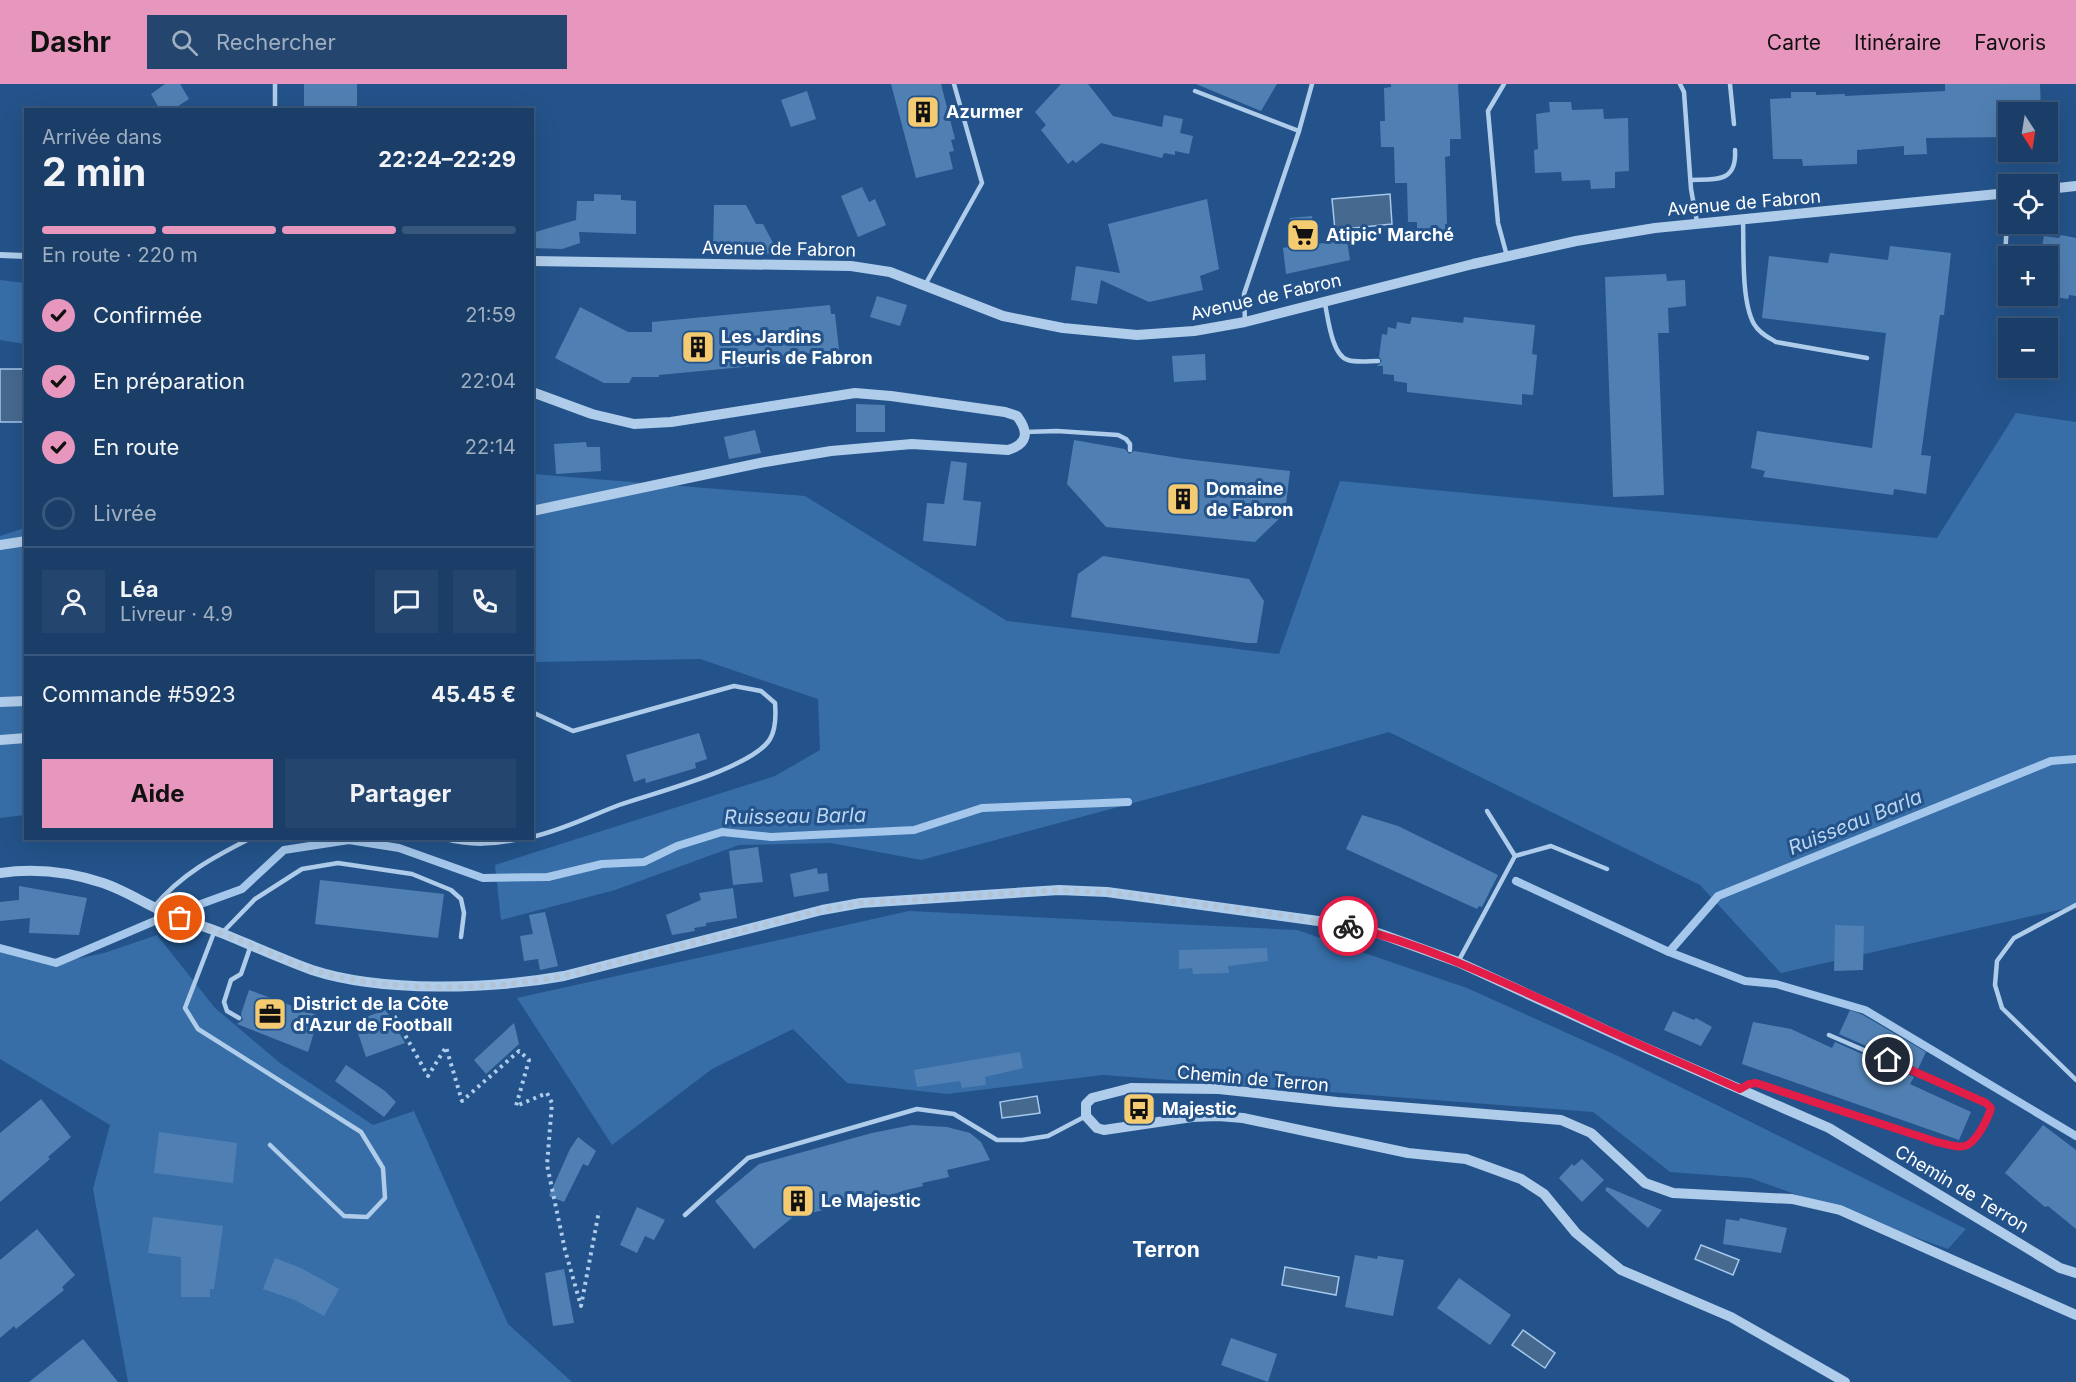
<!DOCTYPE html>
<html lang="fr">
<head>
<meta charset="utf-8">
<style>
  :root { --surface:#1a3e68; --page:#23456e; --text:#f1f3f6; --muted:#9faec0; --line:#38577c; --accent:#e797bd }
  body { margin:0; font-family:Inter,sans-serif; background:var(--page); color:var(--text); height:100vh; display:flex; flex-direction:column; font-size:22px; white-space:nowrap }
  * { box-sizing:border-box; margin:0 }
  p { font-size:20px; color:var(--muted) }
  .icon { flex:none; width:33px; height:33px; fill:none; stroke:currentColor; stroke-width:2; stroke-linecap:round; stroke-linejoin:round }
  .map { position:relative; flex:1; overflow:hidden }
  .sheet { position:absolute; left:24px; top:24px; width:510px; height:732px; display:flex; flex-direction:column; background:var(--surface); border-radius:0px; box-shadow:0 6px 24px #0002,0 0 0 2px var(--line) }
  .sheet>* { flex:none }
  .needle { width:39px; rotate:168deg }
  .fabs { position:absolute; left:1998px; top:18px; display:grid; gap:12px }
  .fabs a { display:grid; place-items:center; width:60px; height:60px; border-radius:0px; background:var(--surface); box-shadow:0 6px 24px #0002,0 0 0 2px var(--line); font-size:30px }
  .pin { position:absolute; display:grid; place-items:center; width:51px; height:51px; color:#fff; margin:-26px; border:3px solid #fff; border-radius:50%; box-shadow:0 2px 6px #0007 }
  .courier { position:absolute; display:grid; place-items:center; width:60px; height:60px; margin:-30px; border:4px solid #e11d48; border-radius:50%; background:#fff; color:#222; box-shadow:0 2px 8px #0007 }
  .overview em { font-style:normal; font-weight:700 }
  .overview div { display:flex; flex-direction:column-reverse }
  .overview { display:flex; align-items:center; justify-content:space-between; height:102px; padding:0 18px }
  h1 { font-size:39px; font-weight:700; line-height:45px }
  .bar { display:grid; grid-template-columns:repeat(4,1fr); gap:9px 6px; align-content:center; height:72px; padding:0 18px }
  .bar i { height:8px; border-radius:4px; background:var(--line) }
  .bar .selected { background:var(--accent) }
  .bar p { grid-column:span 4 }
  .line { display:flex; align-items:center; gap:15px; padding:0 18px; border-top:2px solid var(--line) }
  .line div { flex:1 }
  .round { display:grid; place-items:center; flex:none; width:63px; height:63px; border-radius:0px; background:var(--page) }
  ol { padding:0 18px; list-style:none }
  li { display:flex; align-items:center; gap:18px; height:66px }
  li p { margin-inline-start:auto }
  li .icon { padding:6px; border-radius:50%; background:var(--accent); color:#111; stroke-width:4 }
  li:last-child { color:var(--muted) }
  li i { width:33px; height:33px; border:3px solid var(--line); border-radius:50% }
  .cta { display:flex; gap:12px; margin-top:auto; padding:12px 18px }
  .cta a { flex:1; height:69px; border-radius:0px; background:var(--accent); color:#111; font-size:24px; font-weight:700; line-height:69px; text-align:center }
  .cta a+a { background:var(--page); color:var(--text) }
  header { display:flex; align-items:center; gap:36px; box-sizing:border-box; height:84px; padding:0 30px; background:var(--accent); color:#111 }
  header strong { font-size:28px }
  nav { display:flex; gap:33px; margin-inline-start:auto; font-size:21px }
  .search { width:420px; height:54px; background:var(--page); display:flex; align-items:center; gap:15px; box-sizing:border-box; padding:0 21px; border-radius:0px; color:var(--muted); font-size:22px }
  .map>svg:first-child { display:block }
  .green { fill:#376ea7 }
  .water { fill:#46698f; stroke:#a4c7eb; stroke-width:1.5 }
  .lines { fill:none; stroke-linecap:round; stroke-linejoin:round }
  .stream { stroke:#a4c7eb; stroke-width:8 }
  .building { fill:#5080b3 }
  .path { stroke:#afccea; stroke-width:4; stroke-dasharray:3 4.5; stroke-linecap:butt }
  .service { stroke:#afccea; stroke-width:4.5 }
  .minor { stroke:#afccea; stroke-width:6 }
  .tertiary { stroke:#afccea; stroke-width:10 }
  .done { stroke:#b2c3d6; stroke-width:6; stroke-dasharray:0 10.8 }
  .route { stroke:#e11d48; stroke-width:8 }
  .labels { text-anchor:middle; stroke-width:6; stroke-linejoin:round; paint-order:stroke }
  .poi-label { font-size:18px; font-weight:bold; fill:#fff; stroke:#23538a; text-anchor:start }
  .street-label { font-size:18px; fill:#fff; stroke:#23538a }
  .water-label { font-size:20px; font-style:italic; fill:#bbd6f1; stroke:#23538a }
  .quarter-label { font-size:21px; font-weight:bold; fill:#fff; stroke:#23538a }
</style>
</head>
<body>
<header>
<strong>Dashr</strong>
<div class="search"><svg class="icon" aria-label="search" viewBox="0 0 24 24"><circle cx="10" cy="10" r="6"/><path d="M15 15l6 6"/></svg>Rechercher</div>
<nav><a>Carte</a><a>Itinéraire</a><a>Favoris</a></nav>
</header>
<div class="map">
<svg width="2076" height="1298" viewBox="0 0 2076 1298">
  <rect width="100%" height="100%" fill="#23538a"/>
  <g class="green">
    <polygon points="0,196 25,199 25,260 0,256"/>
    <polygon points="2016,329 2076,338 2076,822 1781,889 1700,801 1389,648 1211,698 921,776 831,759 739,761 615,806 501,836 495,781 775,692 820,666 818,615 700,575 533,578 533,390 805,412 1007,537 1279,570 1340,397 1937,454"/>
    <polygon points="25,444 25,731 0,734 0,452"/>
    <polygon points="909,827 1297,846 1467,904 1618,972 1966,1145 1948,1165 1750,1094 1670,1088 1593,1028 1103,991 947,1010 847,999 793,945 712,985 612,1061 517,914"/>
    <polygon points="157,851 215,924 280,979 373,1041 414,1027 508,1240 572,1298 128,1298 93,1105 110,1041 0,975 0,864 56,879 104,869"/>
  </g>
  <g class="water">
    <polygon points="1390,110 1392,140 1335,146 1332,115"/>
    <rect x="0" y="285" width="25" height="53"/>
    <polygon points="1037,1012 1040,1029 1002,1034 1000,1018"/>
    <polygon points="1701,1161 1739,1176 1733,1191 1695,1175"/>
    <polygon points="1285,1183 1339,1193 1336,1211 1282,1201"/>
    <polygon points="1523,1246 1555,1269 1545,1284 1512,1261"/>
  </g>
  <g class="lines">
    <g class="stream">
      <polyline points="1516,797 1669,868 1718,812 2051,677 2076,675"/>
      <polyline points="0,864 56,879 157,836 242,805 284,766 349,756 399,764 483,794 548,793 602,780 644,778 677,762 722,748 771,753 914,746 982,724 1128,718"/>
      <polyline points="1669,868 1745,897 1776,900 1865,926 2076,1052"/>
    </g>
  </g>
  <g class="building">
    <polygon points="165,0 180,0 189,15 172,26 160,26 151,10"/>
    <rect x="304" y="0" width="53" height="26"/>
    <polygon points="891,0 941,0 955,55 951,56 954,67 949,68 953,85 916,94"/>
    <polygon points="1061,0 1088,0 1113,32 1162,43 1164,31 1183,35 1180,49 1193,52 1189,70 1175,67 1175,71 1164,69 1162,74 1101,59 1076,79 1073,76 1068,80 1041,46 1046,41 1035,28"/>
    <polygon points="1196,0 1277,0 1261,27"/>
    <polygon points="1391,0 1458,0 1461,55 1450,55 1450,72 1445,73 1447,140 1445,140 1445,146 1417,148 1417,138 1408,138 1407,99 1395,99 1394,63 1381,63 1380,37 1385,37 1384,4 1391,3"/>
    <polygon points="1945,0 2040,0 2041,28 2008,28 2008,53 1926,54 1927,70 1904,71 1904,62 1857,66 1857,80 1803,82 1802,75 1773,75 1770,15 1791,14 1791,8 1816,8 1816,11 1845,10 1845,12 1945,7"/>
    <polygon points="807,7 816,35 791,43 781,16"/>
    <polygon points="1549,18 1571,18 1572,26 1603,25 1604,35 1628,34 1629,87 1615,88 1615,104 1591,105 1590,96 1562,97 1561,88 1535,89 1534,66 1538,65 1536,30 1550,28"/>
    <polygon points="862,103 869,118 875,115 886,141 858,153 841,112"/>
    <polygon points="594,110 621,111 621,116 636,117 636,150 579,148 580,159 562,165 532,164 532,149 576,136 577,117 594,117"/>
    <polygon points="1207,115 1219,185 1200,192 1203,206 1149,218 1101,196 1097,220 1071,216 1076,182 1120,189 1108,140"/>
    <polygon points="714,121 746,121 756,140 763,140 779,170 713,168"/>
    <polygon points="1312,132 1315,160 1347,157 1350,176 1286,190 1283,164 1293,162 1290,134"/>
    <polygon points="2061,151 2076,154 2076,212 2069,211 2068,215 2048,212 2048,172 2040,172 2044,152 2059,154"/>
    <polygon points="1890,162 1951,169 1944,231 1940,231 1921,371 1931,372 1926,410 1894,405 1893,411 1763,393 1765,387 1751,384 1757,347 1872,364 1886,249 1762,234 1769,172 1828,179 1830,169 1888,176"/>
    <polygon points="1666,190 1667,197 1685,196 1686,222 1668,224 1669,249 1658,249 1664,411 1613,413 1605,193"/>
    <polygon points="877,212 907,221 900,242 870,233"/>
    <polygon points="830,221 831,230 835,230 839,266 785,272 785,279 659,291 659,293 632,293 629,299 604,299 555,274 580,223 628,248 652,248 652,238"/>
    <polygon points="1412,233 1463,239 1464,233 1535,241 1532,270 1537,271 1533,311 1522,310 1522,321 1407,308 1407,299 1394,297 1394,291 1383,290 1383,282 1377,282 1382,277 1379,273 1382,250 1387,251 1388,243 1396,245 1397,238 1410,240"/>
    <polygon points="1205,270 1206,296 1174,298 1172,272"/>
    <polygon points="856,320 885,321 885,348 856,348"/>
    <polygon points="755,346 761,369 729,375 724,353"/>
    <polygon points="1074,356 1125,365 1129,370 1134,367 1185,375 1290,387 1285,429 1255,458 1106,443 1067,400"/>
    <polygon points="586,358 587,363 600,363 601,387 556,390 554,360"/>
    <polygon points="951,377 967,379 963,416 981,418 976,462 923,457 927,419 944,420"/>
    <polygon points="1103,472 1249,495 1264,517 1257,559 1247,559 1071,533 1078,490"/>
    <polygon points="699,649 707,675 695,679 696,684 646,699 645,694 634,698 626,671"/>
    <polygon points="1362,731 1398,742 1498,791 1482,823 1479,822 1477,825 1346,765"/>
    <polygon points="758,763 763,798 733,801 729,767"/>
    <polygon points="817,784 818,790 827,789 829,807 794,813 790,790"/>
    <polygon points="320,796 444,810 438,854 315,840"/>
    <polygon points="19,802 87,814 79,851 29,849 30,834 0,837 0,818 19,816"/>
    <polygon points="733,804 737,834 706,839 706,842 694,844 695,847 672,851 666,831 701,816 699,809"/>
    <polygon points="545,828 558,882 540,886 538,875 524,877 520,852 533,850 529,831"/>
    <polygon points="1835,841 1864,842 1863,886 1834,887"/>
    <polygon points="1267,864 1268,877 1228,882 1229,889 1193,890 1192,884 1179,885 1179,866"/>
    <polygon points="249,906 319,932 308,968 237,940 243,936 241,930"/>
    <polygon points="386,926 405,959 366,973 354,937"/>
    <polygon points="1850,926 1863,931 1926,968 1918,985 1839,950"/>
    <polygon points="1673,927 1694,936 1696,934 1712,943 1701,962 1664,946"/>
    <polygon points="1753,938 1791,945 1832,964 1835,958 1914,993 1910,1000 1971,1028 1959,1056 1742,980"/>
    <polygon points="514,939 519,960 486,990 474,976"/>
    <polygon points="1020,968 1023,984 985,993 986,1001 962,1004 960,997 917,1003 914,986"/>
    <polygon points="346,981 385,1007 396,1018 384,1033 335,997"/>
    <polygon points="41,1015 71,1053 48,1073 50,1075 0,1118 0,1049"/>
    <polygon points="912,1041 947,1043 970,1049 981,1058 990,1076 947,1086 949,1093 922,1099 923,1102 902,1107 902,1108 793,1133 754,1165 715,1117 759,1080 872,1049"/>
    <polygon points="2043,1041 2076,1066 2076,1145 2048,1122 2045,1123 2005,1089"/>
    <polygon points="159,1048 237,1059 233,1099 154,1089"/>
    <polygon points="578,1053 596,1067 588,1082 583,1080 564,1118 549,1112 570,1065"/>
    <polygon points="1582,1075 1604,1096 1582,1118 1559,1094 1572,1080 1574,1082"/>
    <polygon points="1607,1103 1662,1126 1648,1144 1605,1106"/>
    <polygon points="637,1123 665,1136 654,1156 645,1152 637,1169 620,1161"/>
    <polygon points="153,1133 223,1142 214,1205 210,1205 210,1213 181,1213 181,1173 148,1169"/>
    <polygon points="1740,1134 1787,1144 1781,1169 1723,1160 1726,1135 1739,1137"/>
    <polygon points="37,1145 75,1191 62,1203 64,1206 16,1245 14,1242 0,1254 0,1176"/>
    <polygon points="1355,1171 1377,1175 1378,1172 1404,1176 1393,1232 1345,1223"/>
    <polygon points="275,1174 301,1184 339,1205 324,1232 295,1216 263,1205"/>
    <polygon points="564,1185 574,1239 553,1242 545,1189"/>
    <polygon points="1459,1194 1511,1231 1490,1261 1437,1224"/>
    <polygon points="1231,1254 1277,1270 1268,1298 1221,1281"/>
    <polygon points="83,1255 118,1298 29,1298"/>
  </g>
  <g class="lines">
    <polyline class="path" points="390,918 391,926 428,992 446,963 462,1017 519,967 529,976 516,1022 547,1009 552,1019 547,1081 565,1166 581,1222 599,1127"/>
    <g class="service">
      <polyline points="1504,0 1488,27 1498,139 1507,172"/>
      <polyline points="1680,0 1684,8 1691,105 1697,138"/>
      <polyline points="1730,0 1734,40"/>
      <polyline points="1195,7 1299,47"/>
      <polyline points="275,26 275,0"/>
      <path d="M1691 96C1716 95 1737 99 1735 66"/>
      <path d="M1743 137C1744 165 1741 217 1754 240 1759 249 1768 253 1776 258L1867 274"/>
      <polyline points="2004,191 2008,120"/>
      <polyline points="925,201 982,99 954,0"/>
      <path d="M1325 220C1328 234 1332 272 1348 276 1357 279 1369 277 1378 277"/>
      <polyline points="1245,238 1244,210 1299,47 1312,0"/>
      <polyline points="1025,348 1057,347 1118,351 1126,355 1130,360 1130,366"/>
      <path d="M532 628 573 647 734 602 761 607 775 619C776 631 776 645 770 655 753 684 653 709 619 721 590 732 563 746 532 753"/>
      <path d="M442 754C471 762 494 761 523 754"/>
      <polyline points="1515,772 1551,762 1607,785"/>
      <polyline points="2076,821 2014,854 1997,877 1995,901 2002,924 2076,996"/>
      <path d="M154 823C181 790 214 773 251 754"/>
      <polyline points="215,846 185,924 198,945 361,1048 383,1084 385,1114 367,1133 344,1132 270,1061"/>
      <polyline points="222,849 255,815 302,785 338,779 412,790 451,806 461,815 464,829 461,853"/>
      <polyline points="1458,878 1515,772 1487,727"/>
      <polyline points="239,934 227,927 224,918 231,896 241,890 251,861"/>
      <path d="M1742 1003 1756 999 1937 1058C1960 1063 1967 1070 1981 1046 1985 1039 1989 1033 1991 1025L1986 1019 1829 951"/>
      <polyline points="685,1131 748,1074 917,1025 954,1030 997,1056 1022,1056 1048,1052 1086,1032"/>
    </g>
    <polyline class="minor" points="0,171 26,172"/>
    <g class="tertiary">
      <polyline points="2048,105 2076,102"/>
      <polyline points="532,177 851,182 890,188 1003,232 1063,244 1137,251 1194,247 1245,238 1473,180 1576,157 1655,144 2008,109"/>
      <path d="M532 308 592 330 634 340 671 338 855 309 891 312 1005 328 1017 332C1029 348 1028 360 1008 366L912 360 831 367 765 378 532 427"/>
      <polyline points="0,461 26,457"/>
      <polyline points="0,618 26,617"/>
      <polyline points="0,656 26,654"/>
      <path d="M0 789C34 784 70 788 103 799 124 806 144 819 164 828 183 837 205 842 224 850 253 862 282 875 312 886 382 909 492 905 564 892L822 826 861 819 1059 806 1107 808 1340 840 1378 849 1458 878 1625 955 1829 1044 2060 1184 2076 1189"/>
      <polyline points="1845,1298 1731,1233 1621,1186 1576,1149 1544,1110 1521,1095 1466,1075 1408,1069 1243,1034 1218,1032 1192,1033 1104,1046 1097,1044 1086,1032 1086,1020 1092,1014 1131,1004 1219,1005 1337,1018 1561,1036 1591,1049 1645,1099 1673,1109 1792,1115 1840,1126 2076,1231"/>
    </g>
  </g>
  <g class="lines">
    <path class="done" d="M180 834C206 843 231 853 256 863 276 871 295 881 316 887 393 909 486 906 564 892L822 826 861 819 1059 806 1107 808 1267 829 1348 842"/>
    <path class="route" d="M1348 842C1427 861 1499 896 1573 930 1628 956 1684 980 1740 1005L1749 1000 1756 999 1937 1058C1960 1063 1967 1069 1981 1046 1985 1039 1989 1032 1991 1024L1986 1019 1888 976"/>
  </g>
  <defs>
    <symbol id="building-square" viewBox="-11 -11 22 22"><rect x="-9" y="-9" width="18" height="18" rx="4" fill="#f5cb72" stroke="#23538a"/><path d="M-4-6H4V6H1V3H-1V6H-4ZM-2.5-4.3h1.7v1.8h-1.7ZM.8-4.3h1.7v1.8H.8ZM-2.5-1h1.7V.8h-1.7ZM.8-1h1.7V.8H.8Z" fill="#111"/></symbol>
    <symbol id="supermarket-square" viewBox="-11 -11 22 22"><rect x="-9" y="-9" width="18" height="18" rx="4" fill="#f5cb72" stroke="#23538a"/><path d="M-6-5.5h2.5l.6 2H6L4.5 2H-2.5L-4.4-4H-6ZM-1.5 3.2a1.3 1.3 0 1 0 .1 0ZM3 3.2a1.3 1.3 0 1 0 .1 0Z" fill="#111"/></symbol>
    <symbol id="office-square" viewBox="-11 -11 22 22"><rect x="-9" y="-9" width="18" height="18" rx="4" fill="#f5cb72" stroke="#23538a"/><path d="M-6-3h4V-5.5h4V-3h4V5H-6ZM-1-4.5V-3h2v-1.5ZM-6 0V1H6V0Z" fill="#111"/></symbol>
    <symbol id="bus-square" viewBox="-11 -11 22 22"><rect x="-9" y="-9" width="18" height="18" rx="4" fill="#f5cb72" stroke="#23538a"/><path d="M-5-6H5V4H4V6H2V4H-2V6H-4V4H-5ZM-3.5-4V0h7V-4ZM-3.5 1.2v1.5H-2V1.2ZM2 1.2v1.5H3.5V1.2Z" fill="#111"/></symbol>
  </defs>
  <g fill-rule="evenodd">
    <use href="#building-square" x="904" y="9" width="38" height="38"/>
    <use href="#supermarket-square" x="1284" y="132" width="38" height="38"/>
    <use href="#building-square" x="679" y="244" width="38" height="38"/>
    <use href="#building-square" x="1164" y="396" width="38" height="38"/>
    <use href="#office-square" x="251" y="911" width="38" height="38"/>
    <use href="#bus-square" x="1120" y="1006" width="38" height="38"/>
    <use href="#building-square" x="779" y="1098" width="38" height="38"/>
  </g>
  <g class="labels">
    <g class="poi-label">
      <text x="946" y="34">Azurmer</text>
      <text x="1326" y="157">Atipic' Marché</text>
      <text x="721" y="259">Les Jardins<tspan x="721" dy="21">Fleuris de Fabron</tspan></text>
      <text x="1206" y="411">Domaine<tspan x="1206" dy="21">de Fabron</tspan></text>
      <text x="293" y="926">District de la Côte<tspan x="293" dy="21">d'Azur de Football</tspan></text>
      <text x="1162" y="1031">Majestic</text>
      <text x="821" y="1123">Le Majestic</text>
    </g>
    <g class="street-label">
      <text transform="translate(1744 119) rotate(-5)" y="6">Avenue de Fabron</text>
      <text transform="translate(779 165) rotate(1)" y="6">Avenue de Fabron</text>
      <text transform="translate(1266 213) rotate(-13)" y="6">Avenue de Fabron</text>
      <text transform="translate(1253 995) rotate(5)" y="6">Chemin de Terron</text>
      <text transform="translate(1962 1105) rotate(31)" y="6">Chemin de Terron</text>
    </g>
    <g class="water-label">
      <text transform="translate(795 732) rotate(-1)" y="7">Ruisseau Barla</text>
      <text transform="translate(1855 738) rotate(-22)" y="7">Ruisseau Barla</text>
    </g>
    <g class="quarter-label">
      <text x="1166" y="1173">Terron</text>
    </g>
  </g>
</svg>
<div class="fabs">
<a><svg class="needle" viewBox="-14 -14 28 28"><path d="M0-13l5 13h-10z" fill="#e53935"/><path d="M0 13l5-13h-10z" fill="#9faec0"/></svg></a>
<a><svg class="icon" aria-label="locate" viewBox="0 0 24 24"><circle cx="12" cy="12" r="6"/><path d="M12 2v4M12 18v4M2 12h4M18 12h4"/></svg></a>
<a>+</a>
<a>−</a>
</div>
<div class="pin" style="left:180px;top:834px;background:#ea580c"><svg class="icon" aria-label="bag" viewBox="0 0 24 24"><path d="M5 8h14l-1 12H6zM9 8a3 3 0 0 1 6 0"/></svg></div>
<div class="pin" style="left:1888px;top:976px;background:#1f2937"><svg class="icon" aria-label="home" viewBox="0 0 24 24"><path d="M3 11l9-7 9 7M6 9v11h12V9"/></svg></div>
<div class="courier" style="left:1348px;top:842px"><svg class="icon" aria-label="bike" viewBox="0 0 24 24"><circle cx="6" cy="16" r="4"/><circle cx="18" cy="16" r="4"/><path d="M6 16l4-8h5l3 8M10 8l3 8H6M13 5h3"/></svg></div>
<section class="sheet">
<div class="overview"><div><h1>2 min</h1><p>Arrivée dans</p></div><em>22:24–22:29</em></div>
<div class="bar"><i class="selected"></i><i class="selected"></i><i class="selected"></i><i></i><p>En route · 220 m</p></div>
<ol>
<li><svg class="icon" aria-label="check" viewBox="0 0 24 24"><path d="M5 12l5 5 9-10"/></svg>Confirmée<p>21:59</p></li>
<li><svg class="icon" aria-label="check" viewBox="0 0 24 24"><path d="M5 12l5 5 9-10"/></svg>En préparation<p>22:04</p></li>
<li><svg class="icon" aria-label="check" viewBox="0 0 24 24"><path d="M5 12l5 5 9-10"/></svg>En route<p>22:14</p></li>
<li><i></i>Livrée</li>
</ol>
<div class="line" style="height:108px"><a class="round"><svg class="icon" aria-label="person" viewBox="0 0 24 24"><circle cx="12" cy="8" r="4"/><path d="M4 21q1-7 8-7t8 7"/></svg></a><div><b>Léa</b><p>Livreur · 4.9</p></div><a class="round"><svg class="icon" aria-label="chat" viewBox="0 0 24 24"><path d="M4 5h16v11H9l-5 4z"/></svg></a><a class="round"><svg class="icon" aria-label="phone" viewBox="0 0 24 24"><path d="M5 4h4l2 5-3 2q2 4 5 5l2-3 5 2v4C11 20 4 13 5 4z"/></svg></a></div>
<div class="line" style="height:78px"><div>Commande #5923</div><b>45.45 €</b></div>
<div class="cta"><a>Aide</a><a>Partager</a></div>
</section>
</div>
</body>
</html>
